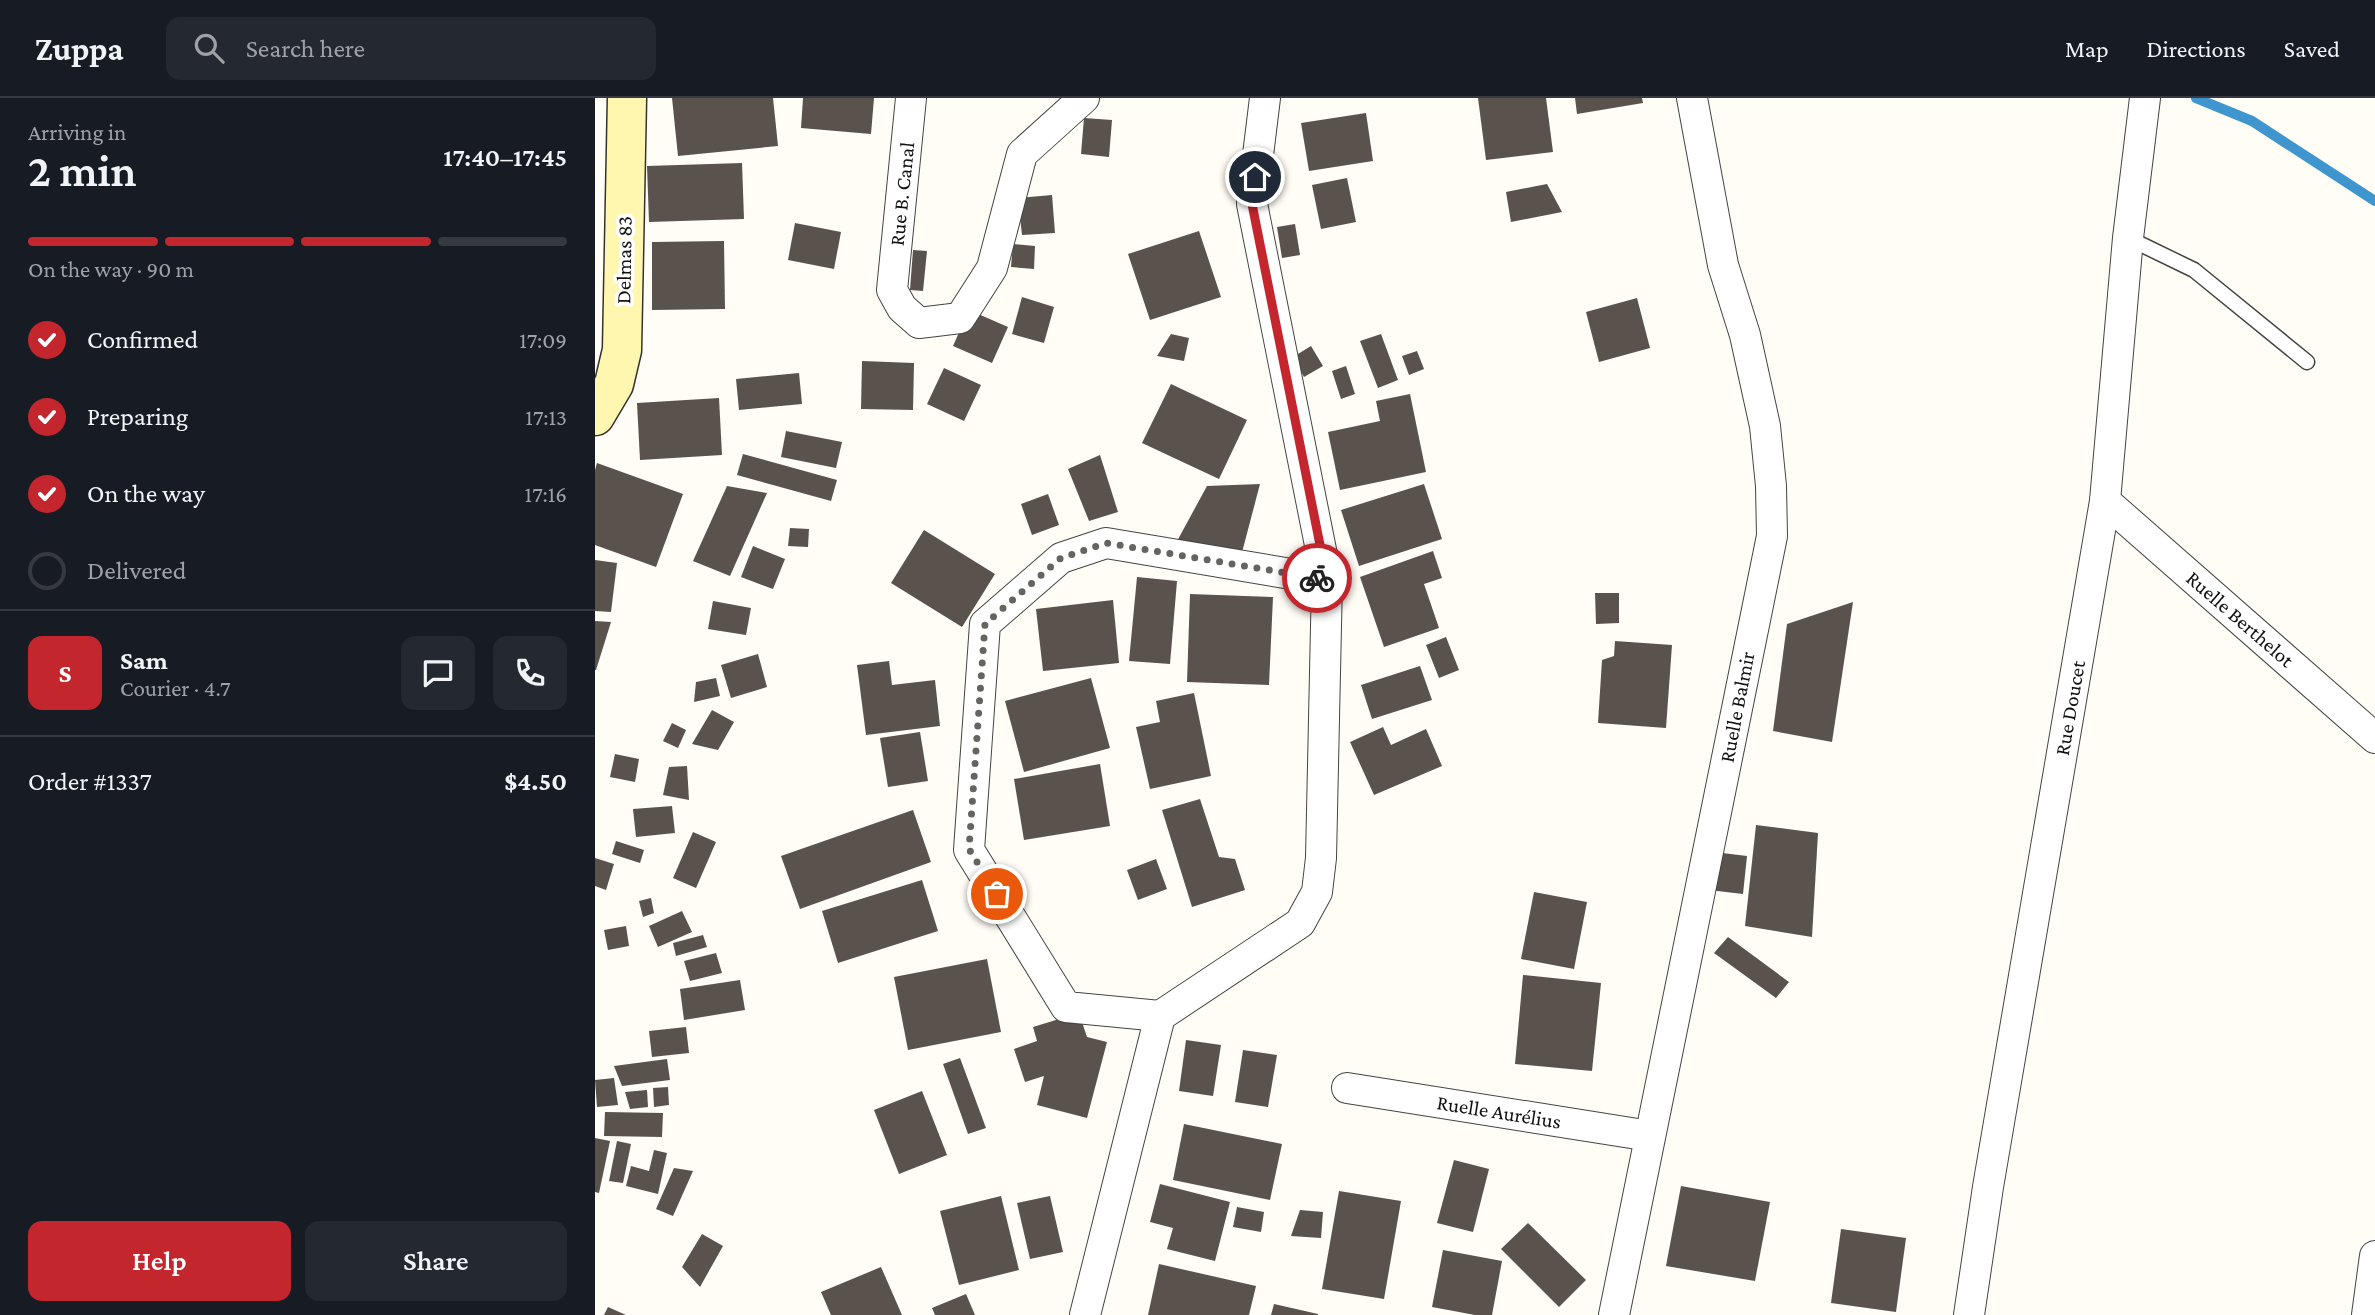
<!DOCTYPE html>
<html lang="en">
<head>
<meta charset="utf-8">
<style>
  :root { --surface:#171b24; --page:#242831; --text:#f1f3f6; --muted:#9ea1a6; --line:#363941; --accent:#c4262e }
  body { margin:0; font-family:"Crimson Pro",serif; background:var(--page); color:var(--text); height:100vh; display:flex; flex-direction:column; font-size:26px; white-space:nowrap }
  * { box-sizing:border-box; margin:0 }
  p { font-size:23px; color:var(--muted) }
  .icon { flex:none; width:38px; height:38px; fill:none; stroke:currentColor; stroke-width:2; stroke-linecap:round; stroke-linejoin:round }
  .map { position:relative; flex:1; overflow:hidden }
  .panel { display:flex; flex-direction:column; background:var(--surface); width:595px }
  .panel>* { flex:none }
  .pin { position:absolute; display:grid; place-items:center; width:60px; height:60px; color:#fff; margin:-30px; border:4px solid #fff; border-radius:50%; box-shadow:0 2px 7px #0007 }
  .courier { position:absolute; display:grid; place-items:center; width:70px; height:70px; margin:-35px; border:5px solid #c4262e; border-radius:50%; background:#fff; color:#222; box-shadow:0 2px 9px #0007 }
  .headline em { font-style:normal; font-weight:600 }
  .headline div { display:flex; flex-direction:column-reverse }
  .headline { display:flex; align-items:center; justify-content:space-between; height:119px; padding:0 28px }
  h1 { font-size:46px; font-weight:600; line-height:52px }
  .bar { display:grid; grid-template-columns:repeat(4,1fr); gap:10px 7px; align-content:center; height:84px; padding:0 28px }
  .bar i { height:9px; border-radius:5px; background:var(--line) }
  .bar .on { background:var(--accent) }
  .bar p { grid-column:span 4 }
  .line { display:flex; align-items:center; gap:18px; padding:0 28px; border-top:2px solid var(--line) }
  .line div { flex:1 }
  .round { display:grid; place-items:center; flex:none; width:74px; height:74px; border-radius:14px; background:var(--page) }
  ol { padding:0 28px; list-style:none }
  li { display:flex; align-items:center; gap:21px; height:77px }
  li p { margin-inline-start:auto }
  li .icon { padding:7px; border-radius:50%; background:var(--accent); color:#fff; stroke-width:4 }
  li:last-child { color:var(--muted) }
  li i { width:38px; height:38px; border:4px solid var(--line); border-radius:50% }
  .button { display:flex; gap:14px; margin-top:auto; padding:14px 28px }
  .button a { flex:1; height:80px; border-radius:14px; background:var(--accent); color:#fff; font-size:28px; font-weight:600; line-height:80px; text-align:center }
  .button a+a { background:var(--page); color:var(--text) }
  header { display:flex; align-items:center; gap:42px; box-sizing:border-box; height:98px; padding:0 35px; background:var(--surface); border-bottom:2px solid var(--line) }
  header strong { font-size:33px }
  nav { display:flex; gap:38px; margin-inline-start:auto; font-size:24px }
  .search { width:490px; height:63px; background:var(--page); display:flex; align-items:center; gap:18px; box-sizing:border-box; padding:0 24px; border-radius:14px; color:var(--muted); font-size:26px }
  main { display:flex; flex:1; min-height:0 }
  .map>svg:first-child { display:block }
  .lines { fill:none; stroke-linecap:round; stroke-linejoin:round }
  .stream { stroke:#3f96cf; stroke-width:10 }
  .building { fill:#5a524d }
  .lane-casing { stroke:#444; stroke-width:17 }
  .street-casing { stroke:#444; stroke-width:32 }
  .secondary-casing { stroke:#333; stroke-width:41 }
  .lane { stroke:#fff; stroke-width:14 }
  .street { stroke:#fff; stroke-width:30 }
  .secondary { stroke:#fff6b0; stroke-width:38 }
  .done { stroke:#646461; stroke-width:7; stroke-dasharray:0 12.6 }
  .route { stroke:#c4262e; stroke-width:9 }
  .labels { text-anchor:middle; stroke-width:7; stroke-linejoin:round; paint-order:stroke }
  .street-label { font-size:21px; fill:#111; stroke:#fff }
</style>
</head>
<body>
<header>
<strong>Zuppa</strong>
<div class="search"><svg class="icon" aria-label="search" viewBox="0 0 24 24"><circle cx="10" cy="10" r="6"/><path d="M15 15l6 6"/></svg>Search here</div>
<nav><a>Map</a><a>Directions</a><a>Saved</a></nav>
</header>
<main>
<section class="panel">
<div class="headline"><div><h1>2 min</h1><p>Arriving in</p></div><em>17:40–17:45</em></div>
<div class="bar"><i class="on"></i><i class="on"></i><i class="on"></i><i></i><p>On the way · 90 m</p></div>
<ol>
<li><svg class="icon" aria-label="check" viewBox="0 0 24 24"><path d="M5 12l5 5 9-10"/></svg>Confirmed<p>17:09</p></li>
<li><svg class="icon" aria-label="check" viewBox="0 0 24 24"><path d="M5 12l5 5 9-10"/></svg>Preparing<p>17:13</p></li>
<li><svg class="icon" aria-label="check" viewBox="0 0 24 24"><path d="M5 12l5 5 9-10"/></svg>On the way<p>17:16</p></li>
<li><i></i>Delivered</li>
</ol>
<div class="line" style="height:126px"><b class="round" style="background:var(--accent);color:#fff">S</b><div><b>Sam</b><p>Courier · 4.7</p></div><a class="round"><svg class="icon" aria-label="chat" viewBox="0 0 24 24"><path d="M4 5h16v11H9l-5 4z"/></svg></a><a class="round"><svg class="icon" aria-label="phone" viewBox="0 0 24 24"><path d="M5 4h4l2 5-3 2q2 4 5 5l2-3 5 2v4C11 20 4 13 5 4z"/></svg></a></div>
<div class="line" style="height:91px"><div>Order #1337</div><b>$4.50</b></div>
<div class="button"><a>Help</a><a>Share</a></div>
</section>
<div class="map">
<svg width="1780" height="1217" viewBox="0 0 1780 1217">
  <rect width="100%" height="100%" fill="#fffdf5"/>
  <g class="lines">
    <polyline class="stream" points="1601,0 1657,23 1780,103"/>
  </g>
  <g class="building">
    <polygon points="77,0 178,0 183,48 83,58"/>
    <polygon points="208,0 279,0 276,36 206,30"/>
    <polygon points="883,0 951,0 958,54 891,62"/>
    <polygon points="980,0 1047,0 1048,5 982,16"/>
    <polygon points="771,15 778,63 714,73 706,25"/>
    <polygon points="489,20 517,22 514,59 486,56"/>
    <polygon points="147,65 149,121 54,124 52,68"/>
    <polygon points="752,80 761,124 726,131 717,87"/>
    <polygon points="952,86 967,114 916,124 911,94"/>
    <polygon points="457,97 460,135 427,137 423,100"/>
    <polygon points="200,125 246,134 239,171 193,162"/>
    <polygon points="700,126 705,157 687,160 682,129"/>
    <polygon points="604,133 626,199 555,222 533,156"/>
    <polygon points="129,143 130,211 57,212 57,144"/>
    <polygon points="418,146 440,148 439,171 416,169"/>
    <polygon points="318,152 332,153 328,193 315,192"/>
    <polygon points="427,199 459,209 449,245 417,236"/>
    <polygon points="1042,200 1055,250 1004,264 991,214"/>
    <polygon points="374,212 413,229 397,265 358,248"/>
    <polygon points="576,236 594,240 589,263 562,258"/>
    <polygon points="786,236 803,282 783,290 765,243"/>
    <polygon points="716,248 728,268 709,279 698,259"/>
    <polygon points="822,253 829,271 814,277 807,258"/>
    <polygon points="267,263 319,265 318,312 266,311"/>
    <polygon points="751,268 760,296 746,301 737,273"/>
    <polygon points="349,270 386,287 369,323 332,306"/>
    <polygon points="204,275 207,306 144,312 141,281"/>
    <polygon points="576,286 652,322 624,381 547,345"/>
    <polygon points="815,296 831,374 745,392 733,334 785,323 781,303"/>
    <polygon points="124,300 127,357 45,362 42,305"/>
    <polygon points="191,333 247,344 241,370 186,359"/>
    <polygon points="148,356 242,382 236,403 142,377"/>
    <polygon points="505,357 523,414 494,423 473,371"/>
    <polygon points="2,365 88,396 61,469 0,447 0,372"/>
    <polygon points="665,386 645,462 581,445 612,388"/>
    <polygon points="829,386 847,441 764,468 746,412"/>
    <polygon points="132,388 172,395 135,478 98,463"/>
    <polygon points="453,396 464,427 437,437 426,406"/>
    <polygon points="195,430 214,431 213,449 193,448"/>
    <polygon points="329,432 400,476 367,529 296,485"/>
    <polygon points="158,448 190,461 178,491 146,479"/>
    <polygon points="838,453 847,480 829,486 844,530 789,549 765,479"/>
    <polygon points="0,462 22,465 16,514 0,513"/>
    <polygon points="542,479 582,483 575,566 534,563"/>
    <polygon points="1000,495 1024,495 1024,525 1001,526"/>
    <polygon points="595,496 678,499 674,587 592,584"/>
    <polygon points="518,502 524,565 448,573 441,511"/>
    <polygon points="118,503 156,510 151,537 113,531"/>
    <polygon points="1258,504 1237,644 1178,633 1192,526"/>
    <polygon points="0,523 16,524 1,572 0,572"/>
    <polygon points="851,539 864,572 844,580 831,547"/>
    <polygon points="1020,543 1077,547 1071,630 1003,625 1007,562 1019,558"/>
    <polygon points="163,556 172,589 136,600 126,567"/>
    <polygon points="294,563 297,587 340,582 345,628 271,637 262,567"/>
    <polygon points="825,568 837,602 777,621 766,587"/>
    <polygon points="121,580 125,598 99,604 101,584"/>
    <polygon points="496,580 515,650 429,674 410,603"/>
    <polygon points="599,595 616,678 555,691 541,629 565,624 561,603"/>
    <polygon points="117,612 139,624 123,652 97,646"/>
    <polygon points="77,625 91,632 83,650 68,643"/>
    <polygon points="788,629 796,647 831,631 847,668 779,697 755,644"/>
    <polygon points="325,634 333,683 293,689 285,640"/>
    <polygon points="20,656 44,661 40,684 15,679"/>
    <polygon points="505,666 515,728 429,742 419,681"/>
    <polygon points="92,668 94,702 68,697 74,669"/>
    <polygon points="605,701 624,759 640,761 650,792 597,809 567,712"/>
    <polygon points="77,708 80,735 41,739 38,711"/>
    <polygon points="318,712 336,764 205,811 186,758"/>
    <polygon points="1161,727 1223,735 1217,839 1150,828"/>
    <polygon points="98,734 121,744 101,790 78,780"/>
    <polygon points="21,743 49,752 45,765 17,756"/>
    <polygon points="1119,754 1152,758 1148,796 1114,792"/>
    <polygon points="0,760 19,766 11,792 0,788"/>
    <polygon points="561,761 572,791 543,802 532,772"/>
    <polygon points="327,782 343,833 243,865 227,813"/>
    <polygon points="939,794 992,804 979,871 926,861"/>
    <polygon points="56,800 59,815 48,819 44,803"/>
    <polygon points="87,813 97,834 63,849 54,828"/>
    <polygon points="31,828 34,848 13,852 9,832"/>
    <polygon points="108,837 112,849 81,858 78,845"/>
    <polygon points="1133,839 1194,884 1181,900 1119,855"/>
    <polygon points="121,855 127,875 95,883 89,863"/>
    <polygon points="392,861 406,934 313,952 299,879"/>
    <polygon points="928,877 1006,885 997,973 920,966"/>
    <polygon points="145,882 150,912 89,922 85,891"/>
    <polygon points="484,915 492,939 512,944 492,1020 442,1007 449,978 430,984 419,951 442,943 438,929"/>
    <polygon points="91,929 94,955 57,959 54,933"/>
    <polygon points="591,942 626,947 618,998 584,993"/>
    <polygon points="648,952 682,957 673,1009 640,1004"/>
    <polygon points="365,960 391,1030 373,1036 348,966"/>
    <polygon points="72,961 75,982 27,988 19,968"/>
    <polygon points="19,980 23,1007 2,1009 0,982"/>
    <polygon points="73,989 74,1007 59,1009 58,990"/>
    <polygon points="52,992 53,1009 35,1011 30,994"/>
    <polygon points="327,993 352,1057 304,1076 279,1012"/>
    <polygon points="10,1014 68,1015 67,1039 9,1038"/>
    <polygon points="589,1026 687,1046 675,1102 578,1082"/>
    <polygon points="0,1040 15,1043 4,1095 0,1094"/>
    <polygon points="22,1043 36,1046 28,1085 14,1083"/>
    <polygon points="59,1052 72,1055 63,1096 31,1088 36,1068 54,1073"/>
    <polygon points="859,1062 894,1071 878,1134 842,1125"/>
    <polygon points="79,1070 98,1073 78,1118 61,1111"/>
    <polygon points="565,1086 635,1104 620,1163 572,1151 578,1130 555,1124"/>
    <polygon points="1086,1088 1175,1104 1160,1183 1071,1168"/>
    <polygon points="744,1093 806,1103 789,1201 727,1191"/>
    <polygon points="406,1098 424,1172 364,1187 345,1113"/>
    <polygon points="455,1098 468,1154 435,1161 422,1105"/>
    <polygon points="642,1109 669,1114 666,1134 638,1129"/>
    <polygon points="705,1112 728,1114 726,1140 696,1138"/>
    <polygon points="933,1125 991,1182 964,1209 906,1151"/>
    <polygon points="1246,1131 1311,1140 1301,1214 1236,1205"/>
    <polygon points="107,1136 128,1148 105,1189 87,1169"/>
    <polygon points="848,1152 907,1163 897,1217 880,1217 837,1209"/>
    <polygon points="564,1166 661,1188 654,1217 553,1217"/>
    <polygon points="286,1169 307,1217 236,1217 226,1194"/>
    <polygon points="371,1196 380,1217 340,1217 337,1210"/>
    <polygon points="679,1206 723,1216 723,1217 676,1217"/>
    <polygon points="13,1209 31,1217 9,1217"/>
  </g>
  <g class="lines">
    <defs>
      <polyline id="lane" points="1533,140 1599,172 1712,264"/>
      <g id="street">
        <polyline points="316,0 297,192 307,210 324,225 365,220 397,170 427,56 489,0"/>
        <polyline points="1510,403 1780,640"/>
        <polyline points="565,918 471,909 374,752 390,526 466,460 511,445 732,482"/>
        <polyline points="752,990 1055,1038"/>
        <polyline points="490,1217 565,918 705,825 722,794 726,760 732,482 657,106 670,0"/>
        <polyline points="1019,1217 1177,438 1176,388 1170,328 1150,237 1128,167 1097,0"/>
        <polyline points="1374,1217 1393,1089 1510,403 1533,140 1550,0"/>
        <polyline points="1772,1217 1780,1158"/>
      </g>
      <polyline id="secondary" points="0,318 19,286 27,252 32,0"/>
    </defs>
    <use href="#lane" class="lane-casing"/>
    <use href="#street" class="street-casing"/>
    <use href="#secondary" class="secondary-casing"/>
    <use href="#lane" class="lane"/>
    <use href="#street" class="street"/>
    <use href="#secondary" class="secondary"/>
  </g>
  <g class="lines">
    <polyline class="done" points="402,796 374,751 390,526 466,460 511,445 722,480"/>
    <polyline class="route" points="660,79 657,106 732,482 722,480"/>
  </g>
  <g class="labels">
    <g class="street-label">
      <text transform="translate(307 96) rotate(-84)" y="7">Rue B. Canal</text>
      <text transform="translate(29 162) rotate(-89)" y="7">Delmas 83</text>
      <text transform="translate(1645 521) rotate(41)" y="7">Ruelle Berthelot</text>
      <text transform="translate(1142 609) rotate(-79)" y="7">Ruelle Balmir</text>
      <text transform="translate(1475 610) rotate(-80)" y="7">Rue Doucet</text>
      <text transform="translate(904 1014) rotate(9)" y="7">Ruelle Aurélius</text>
    </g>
  </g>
</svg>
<div class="pin" style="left:402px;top:796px;background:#ea580c"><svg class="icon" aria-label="bag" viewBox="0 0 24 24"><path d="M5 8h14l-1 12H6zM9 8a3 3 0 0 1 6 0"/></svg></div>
<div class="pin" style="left:660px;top:79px;background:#1f2937"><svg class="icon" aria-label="home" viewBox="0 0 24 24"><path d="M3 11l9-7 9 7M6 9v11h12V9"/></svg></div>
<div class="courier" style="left:722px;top:480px"><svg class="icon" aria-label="bike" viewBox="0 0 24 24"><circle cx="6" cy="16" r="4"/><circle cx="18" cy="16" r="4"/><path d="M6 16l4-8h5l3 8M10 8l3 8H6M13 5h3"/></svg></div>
</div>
</main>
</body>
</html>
